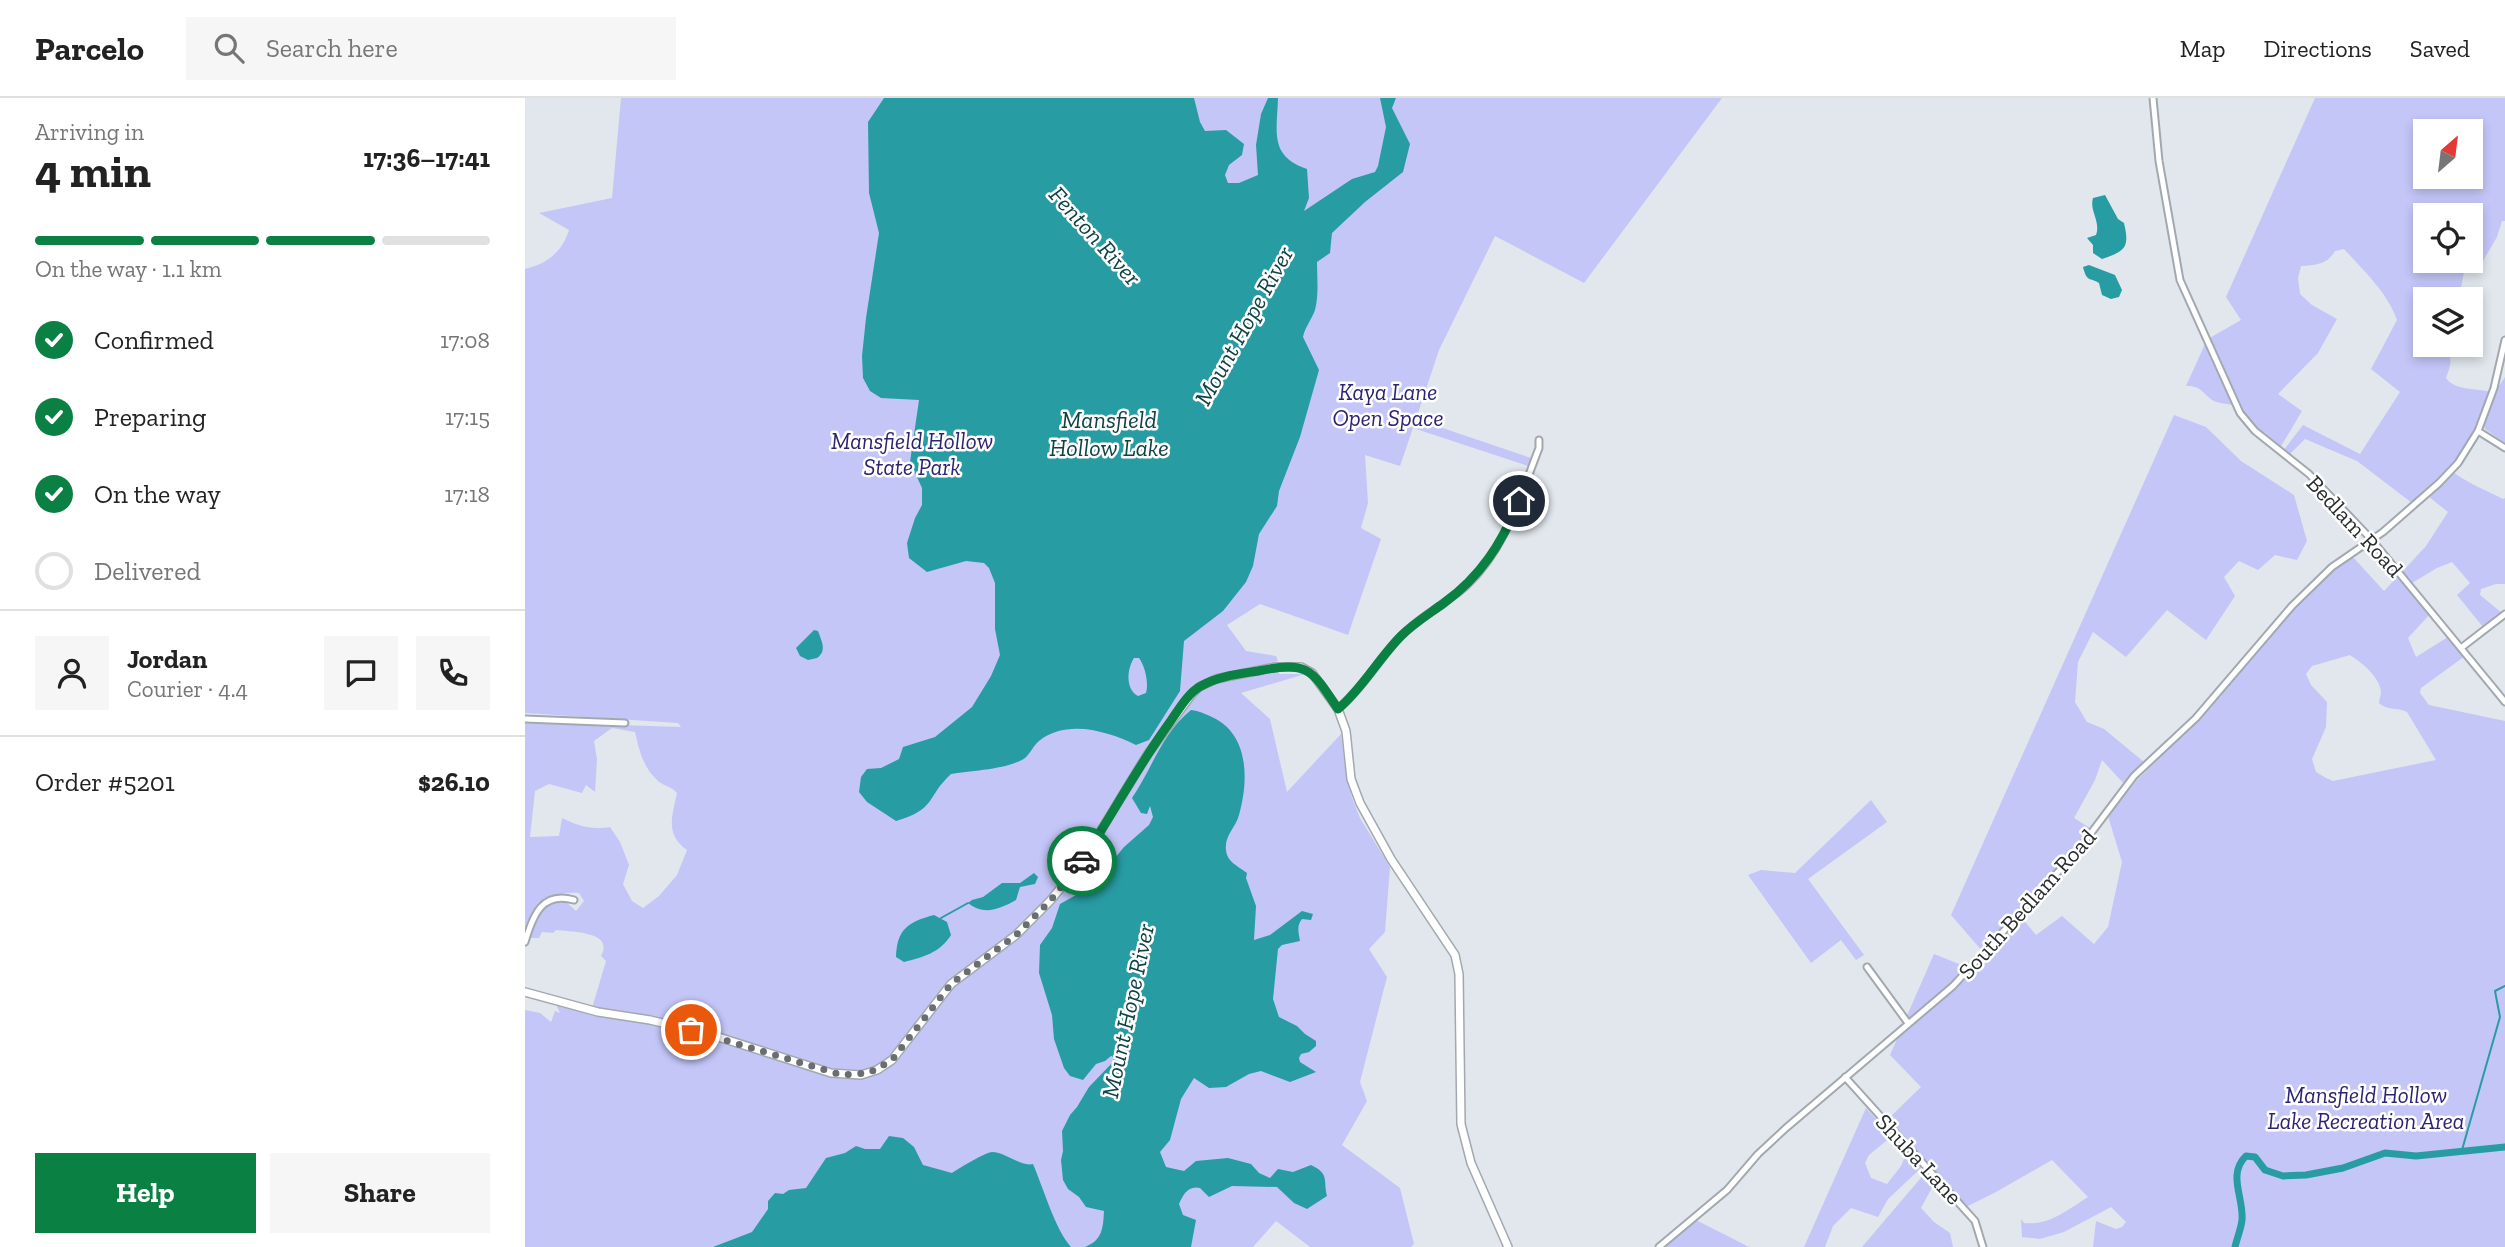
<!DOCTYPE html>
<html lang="en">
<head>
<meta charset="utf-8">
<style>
  :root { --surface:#fff; --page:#f6f6f6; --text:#222; --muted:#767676; --line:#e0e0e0; --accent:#0b8043 }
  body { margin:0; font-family:"Zilla Slab",serif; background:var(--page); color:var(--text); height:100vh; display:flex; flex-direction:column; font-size:26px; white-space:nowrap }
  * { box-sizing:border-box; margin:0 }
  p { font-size:23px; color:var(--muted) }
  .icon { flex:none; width:38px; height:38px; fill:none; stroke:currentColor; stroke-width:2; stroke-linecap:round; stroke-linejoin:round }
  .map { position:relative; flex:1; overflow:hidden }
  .sheet { display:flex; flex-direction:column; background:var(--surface); width:525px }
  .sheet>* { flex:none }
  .needle { width:46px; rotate:28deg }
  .buttons { position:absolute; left:1888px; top:21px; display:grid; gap:14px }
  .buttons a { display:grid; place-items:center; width:70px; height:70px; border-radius:0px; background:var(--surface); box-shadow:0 4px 10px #0003; font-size:35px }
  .pin { position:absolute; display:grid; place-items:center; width:60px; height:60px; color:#fff; margin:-30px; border:4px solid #fff; border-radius:50%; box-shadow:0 2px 7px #0007 }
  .courier { position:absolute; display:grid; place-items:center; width:70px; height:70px; margin:-35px; border:5px solid #0b8043; border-radius:50%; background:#fff; color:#222; box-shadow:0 2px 9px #0007 }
  .head em { font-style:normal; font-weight:700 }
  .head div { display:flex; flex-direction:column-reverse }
  .head { display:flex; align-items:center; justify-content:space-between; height:119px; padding:0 35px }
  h1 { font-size:46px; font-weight:700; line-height:52px }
  .bar { display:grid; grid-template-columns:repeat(4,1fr); gap:10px 7px; align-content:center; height:84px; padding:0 35px }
  .bar i { height:9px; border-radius:5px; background:var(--line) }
  .bar .selected { background:var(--accent) }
  .bar p { grid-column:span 4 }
  .line { display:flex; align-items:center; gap:18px; padding:0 35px; border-top:2px solid var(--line) }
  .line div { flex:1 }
  .round { display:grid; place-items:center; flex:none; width:74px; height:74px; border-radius:0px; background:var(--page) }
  ol { padding:0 35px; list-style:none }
  li { display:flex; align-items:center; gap:21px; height:77px }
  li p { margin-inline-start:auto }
  li .icon { padding:7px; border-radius:50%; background:var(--accent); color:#fff; stroke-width:4 }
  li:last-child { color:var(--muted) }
  li i { width:38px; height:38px; border:4px solid var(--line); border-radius:50% }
  .primary-button { display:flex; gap:14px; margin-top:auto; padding:14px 35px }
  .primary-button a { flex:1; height:80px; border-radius:0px; background:var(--accent); color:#fff; font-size:28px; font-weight:700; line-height:80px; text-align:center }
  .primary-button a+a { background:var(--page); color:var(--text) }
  header { display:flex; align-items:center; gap:42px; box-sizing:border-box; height:98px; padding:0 35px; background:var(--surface); border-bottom:2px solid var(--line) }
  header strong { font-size:33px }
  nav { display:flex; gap:38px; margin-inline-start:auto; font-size:24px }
  .search { width:490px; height:63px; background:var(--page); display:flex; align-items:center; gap:18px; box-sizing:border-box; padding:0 24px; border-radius:0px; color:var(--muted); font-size:26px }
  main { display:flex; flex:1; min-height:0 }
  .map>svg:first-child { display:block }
  .green { fill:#c4c6f8; fill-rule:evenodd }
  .water { fill:#289ca3; fill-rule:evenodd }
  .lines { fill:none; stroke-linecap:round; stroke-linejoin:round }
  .stream { stroke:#289ca3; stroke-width:2 }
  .river { stroke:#289ca3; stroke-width:7 }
  .street-casing { stroke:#a2a9ae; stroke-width:9 }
  .secondary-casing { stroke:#a2a9ae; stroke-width:10 }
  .street { stroke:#fff; stroke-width:5 }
  .secondary { stroke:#fff; stroke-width:7 }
  .done { stroke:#6a6e71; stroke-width:7; stroke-dasharray:0 12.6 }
  .route { stroke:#0b8043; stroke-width:9 }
  .labels { text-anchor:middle; stroke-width:5; stroke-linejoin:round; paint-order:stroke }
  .park-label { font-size:23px; font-style:italic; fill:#2e2371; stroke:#fff }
  .street-label { font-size:23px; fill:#2a2d2e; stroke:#fff }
  .water-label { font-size:24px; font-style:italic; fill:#104245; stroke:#fff }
</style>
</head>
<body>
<header>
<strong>Parcelo</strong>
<div class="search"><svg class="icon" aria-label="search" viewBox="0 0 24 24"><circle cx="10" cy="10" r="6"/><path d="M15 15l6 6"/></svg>Search here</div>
<nav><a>Map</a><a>Directions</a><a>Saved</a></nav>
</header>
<main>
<section class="sheet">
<div class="head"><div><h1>4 min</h1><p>Arriving in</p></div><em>17:36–17:41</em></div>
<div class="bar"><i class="selected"></i><i class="selected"></i><i class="selected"></i><i></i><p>On the way · 1.1 km</p></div>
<ol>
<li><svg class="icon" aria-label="check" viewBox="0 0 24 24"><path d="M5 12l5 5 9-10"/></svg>Confirmed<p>17:08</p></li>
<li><svg class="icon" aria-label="check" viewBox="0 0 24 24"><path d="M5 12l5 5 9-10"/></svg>Preparing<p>17:15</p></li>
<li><svg class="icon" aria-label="check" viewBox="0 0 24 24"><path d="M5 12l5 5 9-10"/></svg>On the way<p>17:18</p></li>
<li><i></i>Delivered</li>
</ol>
<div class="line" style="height:126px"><a class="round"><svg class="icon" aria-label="person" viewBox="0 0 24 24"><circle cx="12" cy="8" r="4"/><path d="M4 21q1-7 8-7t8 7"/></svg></a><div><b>Jordan</b><p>Courier · 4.4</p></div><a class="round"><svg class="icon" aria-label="chat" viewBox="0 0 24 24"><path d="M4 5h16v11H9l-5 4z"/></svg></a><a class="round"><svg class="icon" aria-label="phone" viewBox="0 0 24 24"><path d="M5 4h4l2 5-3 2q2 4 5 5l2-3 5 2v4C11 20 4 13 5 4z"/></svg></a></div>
<div class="line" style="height:91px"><div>Order #5201</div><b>$26.10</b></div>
<div class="primary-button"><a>Help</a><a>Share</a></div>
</section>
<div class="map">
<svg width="1980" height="1149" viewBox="0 0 1980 1149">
  <rect width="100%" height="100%" fill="#e1e7ed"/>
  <g class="green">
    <path d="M96 0H1197L1059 185 970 138 914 252 891 321 1006 360 1003 368 888 330 875 368 840 357 843 405 836 430 856 441 823 537 735 506 702 527 721 553 751 558 753 563 743 565 755 576H780L716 595 745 621 762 694 816 636 821 677 827 700 835 720 865 769 860 834 844 851 862 879 835 984 842 1003 817 1047 875 1090 889 1146 886 1149H785L751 1123 728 1149H0V912L15 915 26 924 30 913 35 915 31 906 65 917 81 863 76 858C90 833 46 834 31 832L28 835 17 834 14 840H4C8 820 15 810 33 801L41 804 51 813 59 803 54 795C25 792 9 808 0 833V624L156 629 153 625 0 615V171C22 166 37 154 44 132L14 115 87 100ZM87 630 110 634C114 652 118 669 132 682 138 688 146 688 152 695 147 719 140 736 162 752L152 777 134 798 118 810 107 803 98 786 104 767 95 744 85 729C65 732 54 728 37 720L34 738 5 739 10 693 24 686 57 695 61 687 70 694 72 661 69 643Z"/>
    <path d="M1790 0H1980V123H1977L1972 139 1958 163 1946 161V117H1900V163H1941L1934 201H1900V247H1917C1928 259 1927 264 1921 280 1930 293 1951 290 1965 294 1944 349 1932 367 1887 405L1832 363 1780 341 1764 357 1758 353 1778 327 1835 356 1875 294 1846 271 1872 222C1862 194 1839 173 1819 151L1810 153C1802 167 1790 167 1776 168L1773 180 1775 196 1787 207 1812 221 1793 255 1753 296 1777 313 1755 350 1723 323 1683 241 1716 222 1701 199ZM1900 33H1946V79H1900Z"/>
    <path d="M1680 246 1708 307C1702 306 1693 305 1689 303 1677 296 1678 288 1661 288Z"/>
    <polygon points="1980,279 1980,345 1960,331 1958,326 1969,295"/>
    <polygon points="1649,317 1681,329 1716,363 1769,397 1782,443 1772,462 1750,457 1733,472 1714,463 1699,479 1710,498 1681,542 1642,512 1601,559 1568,534 1553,564 1550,604 1562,624 1579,631 1619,664 1600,687 1577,662 1570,682 1549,720 1565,730 1550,752 1458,854 1426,817"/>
    <path d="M1928 374C1944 386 1961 392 1978 401L1980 400V486H1971L1956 491 1955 497 1977 515 1958 529 1932 497 1945 485 1927 464 1912 470 1887 485 1878 473 1901 448 1923 414 1903 398Z"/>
    <path d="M1827 458 1859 493 1874 477 1905 516 1883 540 1891 559 1923 539 1940 558 1896 590 1895 595 1904 607 1980 623V1149H1568L1571 1123 1591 1131 1597 1129 1601 1124 1586 1109 1539 1134 1515 1141 1497 1139 1496 1121 1499 1125C1524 1128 1542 1112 1563 1099L1527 1062 1471 1094 1441 1109 1361 1023 1396 989 1365 957 1373 939 1432 888 1496 819 1511 837 1537 818 1569 846 1583 829 1597 764 1583 718 1612 682 1677 618 1775 504 1810 470ZM1825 557C1836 564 1855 579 1856 594 1856 598 1854 601 1854 605 1862 613 1872 609 1882 614L1911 662 1808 683 1801 680 1791 674 1787 661 1801 629 1802 604 1786 587 1781 576 1787 568Z"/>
    <polygon points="1346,702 1362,724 1283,781 1339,857 1331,862 1316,842 1286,865 1223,777 1236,772 1270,775"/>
    <polygon points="1409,856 1444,870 1384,922 1381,920"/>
    <polygon points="1341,1010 1367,1038 1344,1057 1340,1065 1346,1080 1362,1086 1376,1068 1382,1054 1396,1070 1363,1101 1353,1119 1326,1110 1308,1128 1300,1149 1279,1149"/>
    <polygon points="1400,1075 1410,1084 1396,1110 1409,1124 1425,1135 1428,1149 1337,1149"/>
    <polygon points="1171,1122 1224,1149 1139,1149"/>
  </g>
  <g class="water">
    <path d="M359 0H669L675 24 680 33 701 32 719 46 717 57 704 67 700 77 703 85H714L733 77 731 47 736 16 743 0H753C752 34 744 58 782 71L784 100 779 113 827 81 850 74 853 68 861 29 855 0H871L867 10 885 46 878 74 840 104 807 135 805 155 792 164C792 180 794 196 790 212 787 221 780 229 778 239L794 272 775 339 754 393 752 408 734 436 728 468 721 484 698 513 659 543 655 593 624 642 611 647C582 633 542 621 514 643 508 648 505 656 500 660 485 671 445 673 426 676 401 699 412 711 371 723L342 704 334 694 336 679 342 671 356 670 374 661 378 649 410 639 447 609 466 578 475 557 470 531V485L464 470 459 465 441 463 402 474 384 460 382 445 390 420 397 407V390L385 364 394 302 356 300 345 293 338 280 337 258 341 220 354 135 344 95 343 24ZM609 560H614C620 568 624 585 621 595L613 598C600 591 602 571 609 560Z"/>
    <path d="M1580 97 1593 121 1599 125C1605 150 1600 153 1577 161L1568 155V147L1562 140 1571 137C1576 123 1564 113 1568 100Z"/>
    <path d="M1564 167 1590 177 1597 192 1594 199 1586 201 1577 197 1574 185C1565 179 1562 185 1558 169Z"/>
    <path d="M289 532 293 533C297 544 302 553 292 560L283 562 275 558 271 550Z"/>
    <path d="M666 612C675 613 683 617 691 621 725 640 723 685 714 717 711 729 699 738 701 752 702 764 713 768 722 775L721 780 731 808 729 842 745 837 777 813 788 816 786 822 777 821C771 828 774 836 775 843L757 847 753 851 748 901 754 919 772 928 780 936 791 943V948L784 954 776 956 774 960 775 964 791 974 765 984 736 973 724 976 701 989 684 990 669 980 656 1001 645 1042 635 1054 641 1069 659 1073 671 1063 703 1060 726 1066 734 1075 745 1080 753 1071 768 1074 786 1067C805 1076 798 1082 802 1098L782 1111 769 1105 752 1089 707 1088 684 1099 675 1090C663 1087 658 1097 654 1106L658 1117 671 1122 666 1149H560C578 1142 578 1129 579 1113L561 1109 554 1099 543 1091 538 1082 536 1062 538 1053 537 1033 545 1017 552 1009 564 989 588 964 589 959 586 958 580 963 571 966 558 982 545 978 539 970 529 941 527 917 514 875 515 847 527 830 535 806 567 788 599 749 624 727 628 719 625 708 622 716 616 715 607 700C627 671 637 635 666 612Z"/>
    <path d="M509 775 513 779 510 786 495 789 491 802C475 811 459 818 443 805L447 802 458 799 477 785H495Z"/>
    <path d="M409 817 422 824 426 837C415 855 398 859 379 864L371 859C372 831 383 824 409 817Z"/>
    <path d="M364 1038 378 1040 389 1049 398 1067 427 1075C433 1071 461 1054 467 1054 481 1054 495 1069 508 1066 518 1089 530 1131 546 1149H188L227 1134 243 1111V1103L250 1095 258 1096 264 1092 281 1090 301 1060 320 1055 331 1048 340 1051H355Z"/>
  </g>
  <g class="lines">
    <g class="stream">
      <polyline points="416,820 443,805"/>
      <polyline points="1937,1052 1975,919 1970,893 1980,888"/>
    </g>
    <path class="river" d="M1710 1149C1712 1140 1716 1131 1717 1122 1719 1100 1702 1076 1721 1058L1730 1059 1740 1072 1758 1078 1781 1077 1818 1070 1860 1055 1891 1058 1980 1049"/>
    <defs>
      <g id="street">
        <polyline points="1628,0 1634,63 1655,182 1715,315 1730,333 1784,376 1847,442 1980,604"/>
        <polyline points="1953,333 1980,350"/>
        <polyline points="1936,550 1980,516"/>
        <path d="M813 611C838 590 854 561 877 537 896 518 920 506 941 488 980 452 995 399 1014 350V342"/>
        <polyline points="0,621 100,625"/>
        <path d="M0 844C8 817 17 793 49 802"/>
        <polyline points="1342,869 1383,925"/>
        <polyline points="1320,979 1450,1123 1458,1149"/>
        <polyline points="1134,1149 1202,1092 1233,1056 1261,1030 1428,888 1554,751 1609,678 1671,620 1767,508 1807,469 1858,434 1914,385 1933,365 1953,333 1969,290 1980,242"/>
      </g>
      <polyline id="secondary" points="0,894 73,914 125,922 184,936 306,975 336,977 352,972 367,962 426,886 491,837 525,803 556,765 622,657 667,596 674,589 691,581 750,569 776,569 787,575 813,611 821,633 826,681 835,705 866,761 930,857 934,876 936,1026 946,1065 983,1149"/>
    </defs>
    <use href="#street" class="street-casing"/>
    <use href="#secondary" class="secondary-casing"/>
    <use href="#street" class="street"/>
    <use href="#secondary" class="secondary"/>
  </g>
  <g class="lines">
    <polyline class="done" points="166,932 317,977 344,975 367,962 426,886 491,837 525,803 557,763"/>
    <path class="route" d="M557 763C587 717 613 668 645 624 654 611 663 595 676 588 693 578 714 576 733 573 783 563 786 570 813 611 838 590 853 561 876 538 889 525 904 516 919 505 956 478 977 445 994 403"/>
  </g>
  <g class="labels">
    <g class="park-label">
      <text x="863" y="302">Kaya Lane<tspan x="863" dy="26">Open Space</tspan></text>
      <text x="387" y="351">Mansfield Hollow<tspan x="387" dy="26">State Park</tspan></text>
      <text x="1841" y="1005">Mansfield Hollow<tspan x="1841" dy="26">Lake Recreation Area</tspan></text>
    </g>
    <g class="street-label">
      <text transform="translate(1830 428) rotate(47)" y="8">Bedlam Road</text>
      <text transform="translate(1502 806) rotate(-48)" y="8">South Bedlam Road</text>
      <text transform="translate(1394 1061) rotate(47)" y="8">Shuba Lane</text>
    </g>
    <g class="water-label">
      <text transform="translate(570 138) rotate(48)" y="8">Fenton River</text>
      <text transform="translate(719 228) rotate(-61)" y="8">Mount Hope River</text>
      <text x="584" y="330">Mansfield<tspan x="584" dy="28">Hollow Lake</tspan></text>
      <text transform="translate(603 913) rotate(-78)" y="8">Mount Hope River</text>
    </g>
  </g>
</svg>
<div class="buttons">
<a><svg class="needle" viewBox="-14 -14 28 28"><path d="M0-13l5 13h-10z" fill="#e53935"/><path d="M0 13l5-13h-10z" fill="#767676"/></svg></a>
<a><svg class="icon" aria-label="locate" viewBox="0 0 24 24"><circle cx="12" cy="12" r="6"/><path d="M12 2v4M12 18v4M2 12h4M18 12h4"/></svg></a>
<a><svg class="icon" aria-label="layers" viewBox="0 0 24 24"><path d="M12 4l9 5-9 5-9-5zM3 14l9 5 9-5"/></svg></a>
</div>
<div class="pin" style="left:166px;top:932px;background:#ea580c"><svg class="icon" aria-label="bag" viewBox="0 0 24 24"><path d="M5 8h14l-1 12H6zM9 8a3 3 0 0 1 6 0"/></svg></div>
<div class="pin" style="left:994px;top:403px;background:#1f2937"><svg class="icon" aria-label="home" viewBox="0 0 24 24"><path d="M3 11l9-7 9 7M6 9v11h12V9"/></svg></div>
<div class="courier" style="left:557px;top:763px"><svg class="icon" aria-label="car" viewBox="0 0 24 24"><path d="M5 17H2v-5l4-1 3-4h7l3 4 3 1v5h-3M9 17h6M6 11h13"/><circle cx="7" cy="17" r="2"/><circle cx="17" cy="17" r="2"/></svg></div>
</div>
</main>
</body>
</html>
